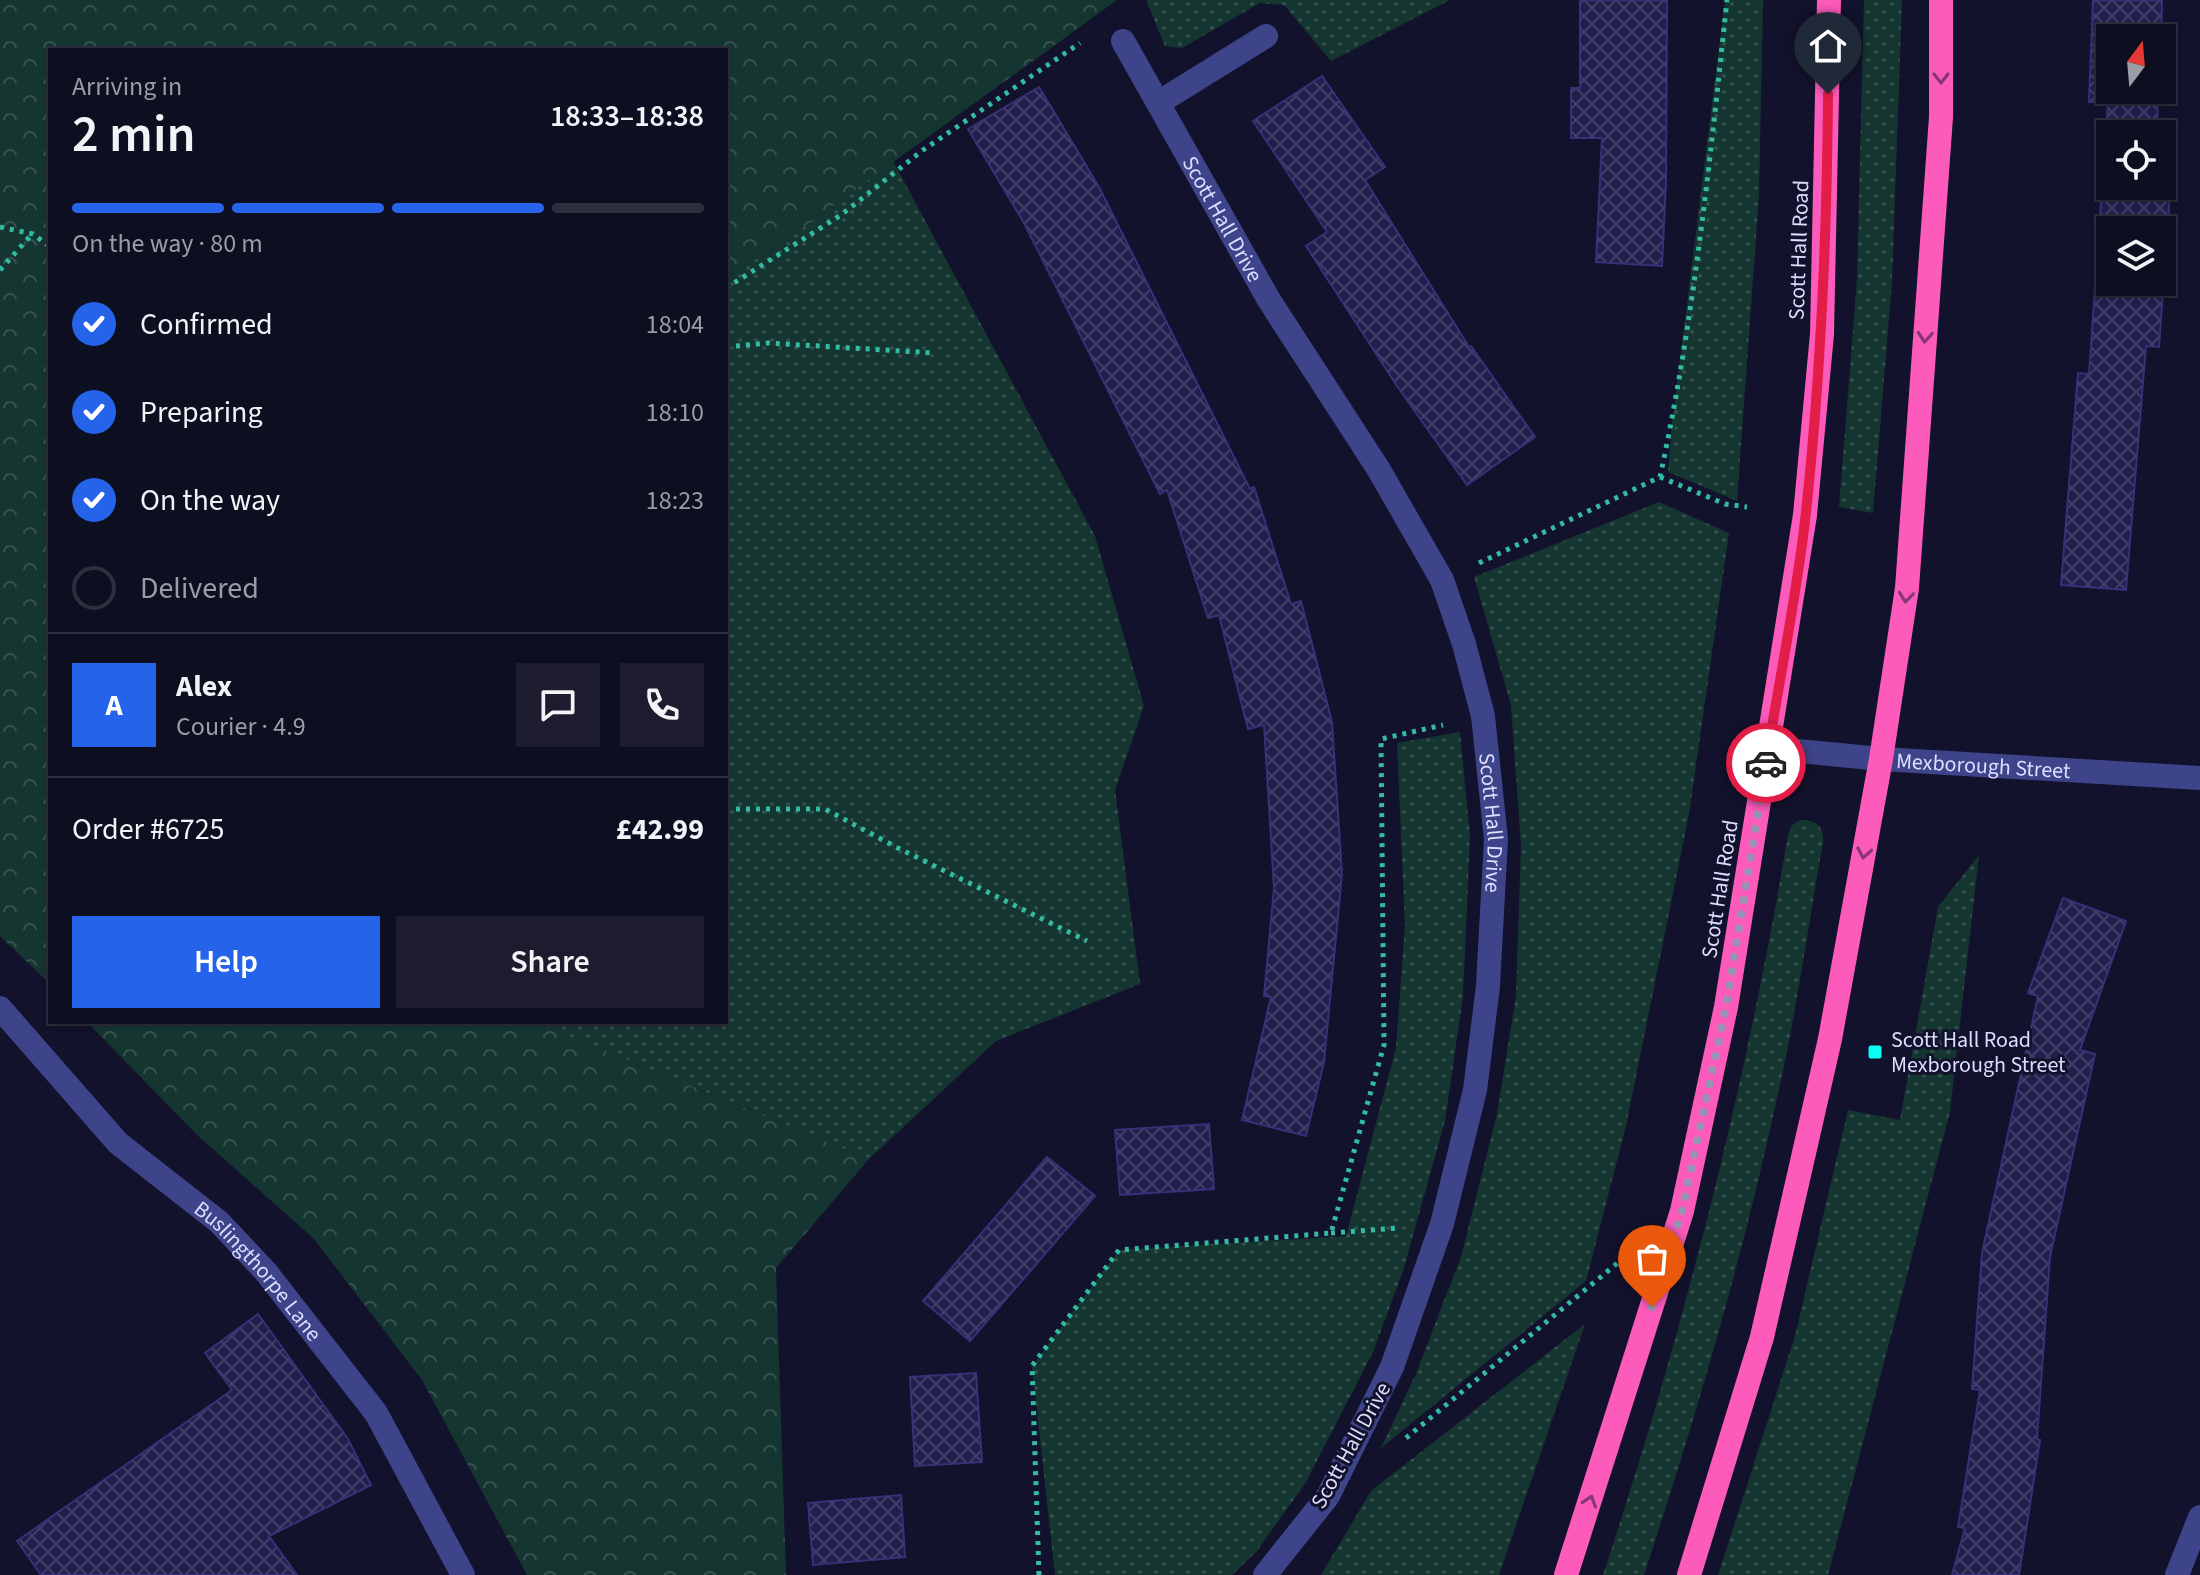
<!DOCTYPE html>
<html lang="en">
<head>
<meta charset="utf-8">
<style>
  :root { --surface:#0e0e21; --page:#1c1c2e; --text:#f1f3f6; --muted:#9b9ca5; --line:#2e2e3f; --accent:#2563eb }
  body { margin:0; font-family:"Source Sans 3",sans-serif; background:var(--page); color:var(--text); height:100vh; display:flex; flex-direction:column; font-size:30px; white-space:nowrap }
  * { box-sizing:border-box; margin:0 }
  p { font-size:26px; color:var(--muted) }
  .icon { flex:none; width:44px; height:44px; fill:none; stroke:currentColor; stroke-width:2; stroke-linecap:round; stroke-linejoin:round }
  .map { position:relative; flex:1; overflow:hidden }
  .side { position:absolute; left:48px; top:48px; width:680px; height:976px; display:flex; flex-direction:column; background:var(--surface); border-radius:0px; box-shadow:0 2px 6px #0004,0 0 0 2px var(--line) }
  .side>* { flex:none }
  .needle { width:52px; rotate:16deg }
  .tools { position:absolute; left:2096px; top:24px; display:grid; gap:16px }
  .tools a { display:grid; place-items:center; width:80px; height:80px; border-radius:0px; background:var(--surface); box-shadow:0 2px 6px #0004,0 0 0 2px var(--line); font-size:40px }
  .pin { position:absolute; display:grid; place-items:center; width:68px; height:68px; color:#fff; margin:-82px -34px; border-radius:50% 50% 50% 0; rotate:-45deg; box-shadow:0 0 8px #0007 }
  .pin .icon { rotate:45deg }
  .courier { position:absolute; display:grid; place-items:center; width:80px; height:80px; margin:-40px; border:6px solid #e11d48; border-radius:50%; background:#fff; color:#222; box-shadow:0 2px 10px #0007 }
  .overview em { font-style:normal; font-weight:600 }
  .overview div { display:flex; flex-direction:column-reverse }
  .overview { display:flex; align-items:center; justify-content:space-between; height:136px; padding:0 24px }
  h1 { font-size:52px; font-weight:600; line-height:60px }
  .bar { display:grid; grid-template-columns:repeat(4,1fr); gap:12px 8px; align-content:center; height:96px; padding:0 24px }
  .bar i { height:10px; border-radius:6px; background:var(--line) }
  .bar .current { background:var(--accent) }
  .bar p { grid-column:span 4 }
  .line { display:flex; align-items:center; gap:20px; padding:0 24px; border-top:2px solid var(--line) }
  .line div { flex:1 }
  .round { display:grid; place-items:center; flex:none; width:84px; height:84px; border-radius:0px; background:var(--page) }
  ol { padding:0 24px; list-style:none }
  li { display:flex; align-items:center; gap:24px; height:88px }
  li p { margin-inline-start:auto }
  li .icon { padding:8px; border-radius:50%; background:var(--accent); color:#fff; stroke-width:4 }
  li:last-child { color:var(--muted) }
  li i { width:44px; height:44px; border:4px solid var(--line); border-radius:50% }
  .cta { display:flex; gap:16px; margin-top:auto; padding:16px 24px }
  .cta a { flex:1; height:92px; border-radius:0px; background:var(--accent); color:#fff; font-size:32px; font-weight:600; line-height:92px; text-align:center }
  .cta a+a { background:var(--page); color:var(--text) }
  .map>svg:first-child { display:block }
  .grass { fill:url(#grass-dots) }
  .forest { fill:url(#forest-crowns) }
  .building { fill:url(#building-cross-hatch); stroke:#363178; stroke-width:2; fill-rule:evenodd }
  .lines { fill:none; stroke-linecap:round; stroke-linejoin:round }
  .path { stroke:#33bca3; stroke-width:5; stroke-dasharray:4 6; stroke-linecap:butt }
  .minor { stroke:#3e4489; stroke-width:24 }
  .highway { stroke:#fc5bbb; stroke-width:24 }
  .oneway { stroke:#883674 }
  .done { stroke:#9696b4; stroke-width:8; stroke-dasharray:0 14.4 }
  .route { stroke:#e11d48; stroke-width:10 }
  .poi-dot { fill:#0dfaf5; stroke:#13122c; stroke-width:3 }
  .labels { text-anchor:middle; stroke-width:6; stroke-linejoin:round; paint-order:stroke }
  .street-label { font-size:22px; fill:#ddddfe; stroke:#13122c }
  .poi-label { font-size:22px; fill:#ddddfe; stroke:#13122c; text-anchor:start }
</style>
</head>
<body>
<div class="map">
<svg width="2200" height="1575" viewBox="0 0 2200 1575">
  <defs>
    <pattern id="grass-dots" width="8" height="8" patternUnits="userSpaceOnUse" patternTransform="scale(2)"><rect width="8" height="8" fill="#153530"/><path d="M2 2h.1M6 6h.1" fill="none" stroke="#37524f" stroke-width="1.8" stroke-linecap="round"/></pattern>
    <pattern id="forest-crowns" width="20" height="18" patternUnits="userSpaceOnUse" patternTransform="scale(2)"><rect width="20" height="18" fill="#153530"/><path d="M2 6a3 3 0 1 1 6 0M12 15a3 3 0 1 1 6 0" fill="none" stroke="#37524f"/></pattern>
    <pattern id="building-cross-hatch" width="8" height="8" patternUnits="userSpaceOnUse" patternTransform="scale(2)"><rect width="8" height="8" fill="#221e4c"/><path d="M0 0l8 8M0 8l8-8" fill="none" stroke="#423e67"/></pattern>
  </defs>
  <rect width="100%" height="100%" fill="#13122c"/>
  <g class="grass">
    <polygon points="1146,0 1448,0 1448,1 1331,61 1284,5 1260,3 1182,48 1165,46"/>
    <polygon points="1725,0 1763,0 1759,195 1737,501 1668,472 1672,424"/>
    <polygon points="1864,0 1902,0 1892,282 1873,513 1839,507 1857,279"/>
    <polygon points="893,161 1095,536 1144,706 1115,790 1140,984 996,1041 869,1159 535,1022 726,1022 726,275 769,252"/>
    <polygon points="1659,502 1729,533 1689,814 1626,1126 1586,1281 1381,1448 1415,1376 1461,1257 1497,1114 1516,996 1521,845 1511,705 1474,577"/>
    <polygon points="1460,732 1470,836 1463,996 1445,1121 1403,1271 1373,1352 1306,1482 1257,1551 1232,1575 1055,1575 1032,1366 1119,1250 1346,1236 1396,1048 1405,925 1397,743"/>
    <path d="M1800 820C1816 820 1824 826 1823 842 1811 910 1801 979 1788 1046 1752 1225 1701 1402 1644 1575H1603C1683 1333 1746 1087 1788 835L1791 826Z"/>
    <polygon points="1979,855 1950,1112 1828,1575 1718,1575 1795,1336 1848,1110 1900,1120 1938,907"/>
    <polygon points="1585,1324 1499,1575 1321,1575 1371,1491"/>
  </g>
  <g class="forest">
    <polygon points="0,0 1117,0 769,252 726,275 726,50 50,50 50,984 0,936"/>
    <polygon points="87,1022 535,1022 869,1159 776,1268 786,1575 527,1575 422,1380 314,1239 196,1134"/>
  </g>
  <g class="building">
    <polygon points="1580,0 1667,0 1666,182 1662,266 1596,262 1602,138 1571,138 1571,88 1580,88"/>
    <path d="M2093 0H2162L2161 38H2110V90H2158L2157 134H2110V186H2162V137L2174 138 2159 347 2146 346 2126 590 2061 585 2078 373 2089 374 2108 102H2089ZM2110 230H2162V282H2110Z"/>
    <polygon points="1322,76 1385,167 1365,180 1469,347 1471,346 1535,437 1467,485 1397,386 1306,246 1327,232 1253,121"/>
    <polygon points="1039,87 1099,187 1250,489 1254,487 1291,604 1301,601 1332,722 1342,874 1324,1062 1306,1136 1242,1120 1271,997 1264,996 1274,888 1264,725 1248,729 1219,615 1208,618 1167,490 1160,494 1024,223 968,129"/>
    <polygon points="2063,898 2126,921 2080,1050 2095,1054 2050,1257 2037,1439 2040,1440 2019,1575 1952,1575 1965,1528 1958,1527 1980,1390 1972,1389 1982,1253 2038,996 2028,993"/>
    <polygon points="1209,1124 1214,1189 1120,1195 1115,1130"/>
    <polygon points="1047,1157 1095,1196 970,1341 923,1301"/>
    <polygon points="258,1314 348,1439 371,1485 269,1536 297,1575 41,1575 17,1541 232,1390 205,1353"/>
    <polygon points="976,1373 982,1462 915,1466 910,1377"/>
    <polygon points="901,1495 905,1557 813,1565 808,1503"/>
  </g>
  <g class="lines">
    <g class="path">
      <polyline points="0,227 33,234 50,247"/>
      <polyline points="0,270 32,234"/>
      <polyline points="726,288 841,215 923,150 1080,43"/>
      <polyline points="726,347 768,343 935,353"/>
      <polyline points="1660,477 1725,504 1747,507"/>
      <path d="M1479 563 1660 477C1694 320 1710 159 1727 0"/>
      <polyline points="726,809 825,809 896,847 1087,941"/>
      <polyline points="1331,1233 1398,1228"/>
      <polyline points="1406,1438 1620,1261"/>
      <polyline points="1039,1575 1032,1366 1119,1250 1331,1233 1384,1045 1381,739 1443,725"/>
    </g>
    <g class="minor">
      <path id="s1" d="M1123 41 1269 300 1379 470 1442 580 1464 644 1483 716 1496 839 1488 986 1475 1090 1442 1224 1392 1367 1328 1496 1265 1575"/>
      <polyline points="1158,103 1266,36"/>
      <path id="s2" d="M1768 748 1881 759 2200 778"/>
      <path id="s3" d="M0 1008 118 1143 219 1222 266 1272 376 1413 463 1575"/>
      <polyline points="2177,1575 2200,1517"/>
    </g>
    <g class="highway">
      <polyline points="1566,1575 1682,1211 1726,1007 1805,515 1822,334 1829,0"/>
      <polyline points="1689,1575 1762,1337 1830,1039 1881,759 1907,588 1941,117 1941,0"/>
    </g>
  </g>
  <defs><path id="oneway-chevron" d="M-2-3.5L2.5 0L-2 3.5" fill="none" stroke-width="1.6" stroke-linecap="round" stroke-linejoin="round" transform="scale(2)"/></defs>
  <g class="oneway">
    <use href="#oneway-chevron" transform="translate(1941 78) rotate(90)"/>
    <use href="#oneway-chevron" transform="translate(1925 337) rotate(94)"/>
    <use href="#oneway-chevron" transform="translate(1906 597) rotate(96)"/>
    <use href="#oneway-chevron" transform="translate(1864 853) rotate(100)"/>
    <use href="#oneway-chevron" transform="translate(1590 1501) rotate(-72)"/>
  </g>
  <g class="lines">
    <polyline class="done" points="1652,1307 1682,1211 1726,1007 1766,763"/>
    <path class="route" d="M1766 763C1779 680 1797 596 1806 512 1821 373 1827 234 1828 94"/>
  </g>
  <rect class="poi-dot" x="1867" y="1044" width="16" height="16" rx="4"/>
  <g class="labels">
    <g class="street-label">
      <text dy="8" stroke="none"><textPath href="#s1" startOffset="204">Scott Hall Drive</textPath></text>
      <text transform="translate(1798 250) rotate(-88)" y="8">Scott Hall Road</text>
      <text dy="8" stroke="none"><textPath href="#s2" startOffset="216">Mexborough Street</textPath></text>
      <text dy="8" stroke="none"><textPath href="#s1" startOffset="876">Scott Hall Drive</textPath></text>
      <text transform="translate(1719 889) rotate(-81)" y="8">Scott Hall Road</text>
      <text dy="8" stroke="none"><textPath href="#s3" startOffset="370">Buslingthorpe Lane</textPath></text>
      <text transform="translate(1350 1445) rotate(-61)" y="8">Scott Hall Drive</text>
    </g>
    <g class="poi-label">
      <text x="1891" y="1047">Scott Hall Road<tspan x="1891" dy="25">Mexborough Street</tspan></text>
    </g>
  </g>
</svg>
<div class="tools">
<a><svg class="needle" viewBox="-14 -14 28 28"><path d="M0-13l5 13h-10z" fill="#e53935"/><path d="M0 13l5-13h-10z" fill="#9b9ca5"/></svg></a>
<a><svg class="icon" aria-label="locate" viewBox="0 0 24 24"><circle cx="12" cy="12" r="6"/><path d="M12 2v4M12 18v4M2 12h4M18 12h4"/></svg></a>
<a><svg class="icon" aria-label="layers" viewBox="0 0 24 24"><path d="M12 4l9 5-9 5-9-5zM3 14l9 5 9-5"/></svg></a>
</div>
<div class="pin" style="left:1652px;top:1307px;background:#ea580c"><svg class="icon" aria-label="bag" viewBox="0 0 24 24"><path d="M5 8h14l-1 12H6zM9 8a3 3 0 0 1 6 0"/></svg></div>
<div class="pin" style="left:1828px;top:94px;background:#1f2937"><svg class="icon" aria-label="home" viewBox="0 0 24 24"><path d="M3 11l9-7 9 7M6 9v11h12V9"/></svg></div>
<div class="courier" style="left:1766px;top:763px"><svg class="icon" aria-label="car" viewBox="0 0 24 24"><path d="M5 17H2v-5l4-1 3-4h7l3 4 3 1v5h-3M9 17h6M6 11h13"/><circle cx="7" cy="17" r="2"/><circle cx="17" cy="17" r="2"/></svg></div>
<section class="side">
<div class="overview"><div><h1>2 min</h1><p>Arriving in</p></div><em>18:33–18:38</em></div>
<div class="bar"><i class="current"></i><i class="current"></i><i class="current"></i><i></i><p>On the way · 80 m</p></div>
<ol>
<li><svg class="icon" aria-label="check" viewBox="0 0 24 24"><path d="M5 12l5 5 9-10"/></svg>Confirmed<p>18:04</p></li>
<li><svg class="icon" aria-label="check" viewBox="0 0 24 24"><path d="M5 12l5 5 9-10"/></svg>Preparing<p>18:10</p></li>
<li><svg class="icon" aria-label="check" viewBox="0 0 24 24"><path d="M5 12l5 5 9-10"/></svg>On the way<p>18:23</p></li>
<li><i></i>Delivered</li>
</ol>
<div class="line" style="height:144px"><b class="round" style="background:var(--accent);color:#fff">A</b><div><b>Alex</b><p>Courier · 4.9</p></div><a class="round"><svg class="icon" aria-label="chat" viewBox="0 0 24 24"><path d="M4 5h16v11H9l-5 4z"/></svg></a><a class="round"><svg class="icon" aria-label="phone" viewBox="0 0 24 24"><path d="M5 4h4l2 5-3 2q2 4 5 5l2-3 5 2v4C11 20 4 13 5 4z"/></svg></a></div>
<div class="line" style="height:104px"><div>Order #6725</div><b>£42.99</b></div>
<div class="cta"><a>Help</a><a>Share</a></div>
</section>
</div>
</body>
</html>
